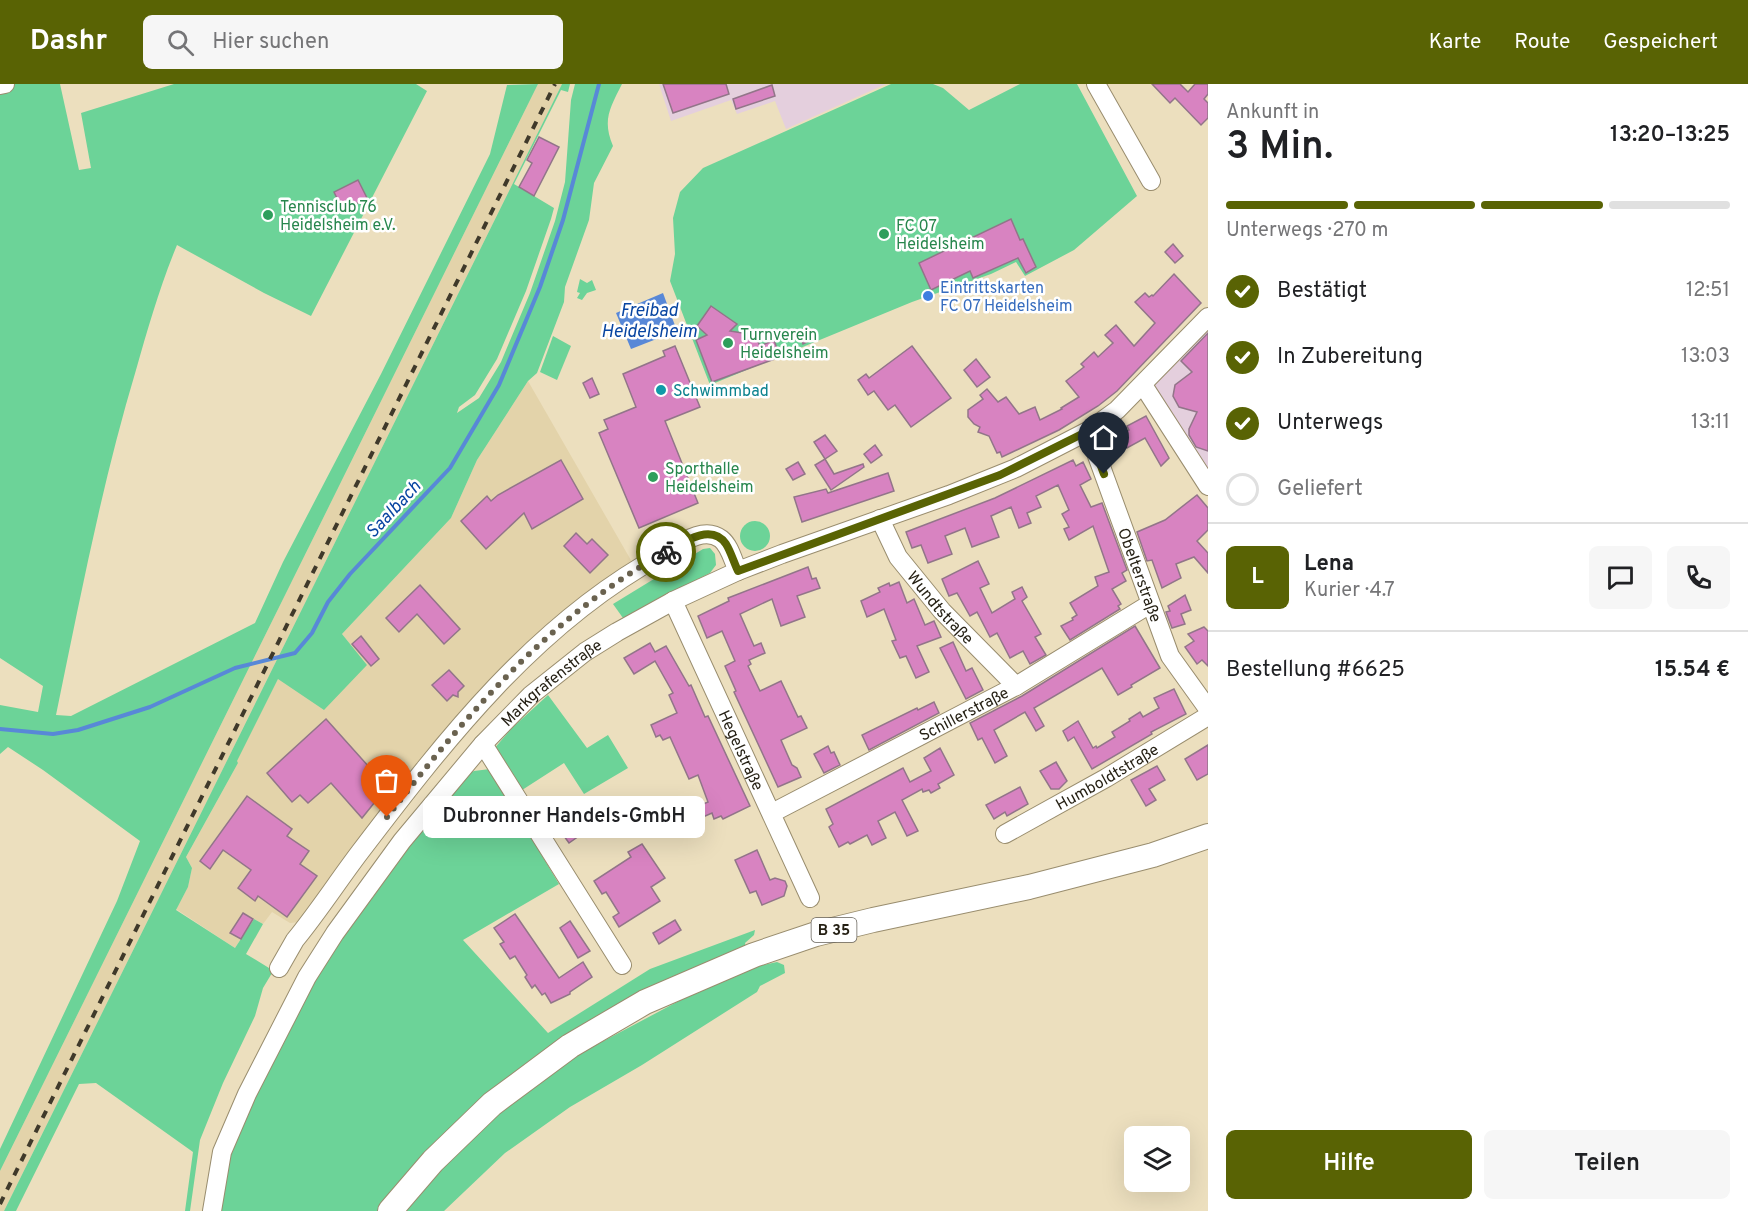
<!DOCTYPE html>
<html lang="de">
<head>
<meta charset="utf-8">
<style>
  :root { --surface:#fff; --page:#f6f6f6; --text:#202124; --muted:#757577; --line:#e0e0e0; --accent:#596304 }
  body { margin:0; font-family:Overpass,sans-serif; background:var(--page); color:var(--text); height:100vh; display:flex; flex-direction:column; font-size:22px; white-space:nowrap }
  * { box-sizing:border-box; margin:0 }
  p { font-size:20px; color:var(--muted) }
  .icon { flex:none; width:33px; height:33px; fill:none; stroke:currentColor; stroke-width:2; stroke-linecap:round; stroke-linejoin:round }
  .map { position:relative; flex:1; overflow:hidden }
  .details { display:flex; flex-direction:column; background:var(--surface); width:540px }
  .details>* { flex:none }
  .tools { position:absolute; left:1124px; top:1042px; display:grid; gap:12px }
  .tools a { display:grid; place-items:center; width:66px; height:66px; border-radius:9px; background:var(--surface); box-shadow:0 6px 24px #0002; font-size:30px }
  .pin { position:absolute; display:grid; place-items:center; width:51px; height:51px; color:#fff; margin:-62px -26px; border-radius:50% 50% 50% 0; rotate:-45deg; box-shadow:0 0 6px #0007 }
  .pin .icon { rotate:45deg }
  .courier { position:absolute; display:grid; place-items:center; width:60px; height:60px; margin:-30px; border:4px solid #596304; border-radius:50%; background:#fff; color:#222; box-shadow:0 2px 8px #0007 }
  .bubble { position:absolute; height:42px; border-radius:9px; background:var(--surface); box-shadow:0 6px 24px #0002; font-size:20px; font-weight:600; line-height:42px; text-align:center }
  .head em { font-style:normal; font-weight:600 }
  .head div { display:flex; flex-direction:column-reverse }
  .head { display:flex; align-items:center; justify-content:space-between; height:102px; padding:0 18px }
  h1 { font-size:39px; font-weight:600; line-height:45px }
  .bar { display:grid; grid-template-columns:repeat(4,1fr); gap:9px 6px; align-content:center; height:72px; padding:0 18px }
  .bar i { height:8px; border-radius:4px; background:var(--line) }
  .bar .on { background:var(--accent) }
  .bar p { grid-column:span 4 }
  .line { display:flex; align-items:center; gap:15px; padding:0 18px; border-top:2px solid var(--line) }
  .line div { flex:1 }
  .round { display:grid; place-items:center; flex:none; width:63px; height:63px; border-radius:9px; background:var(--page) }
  ol { padding:0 18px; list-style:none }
  li { display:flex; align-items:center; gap:18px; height:66px }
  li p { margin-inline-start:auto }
  li .icon { padding:6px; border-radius:50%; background:var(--accent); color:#fff; stroke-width:4 }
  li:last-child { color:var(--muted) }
  li i { width:33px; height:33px; border:3px solid var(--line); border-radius:50% }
  .primary-button { display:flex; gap:12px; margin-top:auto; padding:12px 18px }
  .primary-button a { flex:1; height:69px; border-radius:9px; background:var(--accent); color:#fff; font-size:24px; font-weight:600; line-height:69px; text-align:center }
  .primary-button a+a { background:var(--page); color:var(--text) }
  header { display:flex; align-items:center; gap:36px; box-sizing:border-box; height:84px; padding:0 30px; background:var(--accent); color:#fff }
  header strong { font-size:28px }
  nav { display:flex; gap:33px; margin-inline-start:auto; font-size:21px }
  .search { width:420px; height:54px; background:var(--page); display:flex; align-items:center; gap:15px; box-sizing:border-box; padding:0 21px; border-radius:9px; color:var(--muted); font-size:22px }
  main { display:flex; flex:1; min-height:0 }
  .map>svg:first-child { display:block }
  .built { fill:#e3d3aa }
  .industrial { fill:#e4cfdd }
  .green { fill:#6cd398 }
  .water { fill:#5888d7 }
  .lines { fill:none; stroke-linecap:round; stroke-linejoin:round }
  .stream { stroke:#5888d7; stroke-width:4 }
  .building { fill:#d883c1; stroke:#927589; stroke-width:1.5 }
  .minor-casing { stroke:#998d6e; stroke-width:20 }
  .major-casing { stroke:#998d6e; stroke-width:26 }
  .minor { stroke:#fff; stroke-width:18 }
  .major { stroke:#fff; stroke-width:24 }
  .rail { stroke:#3f392a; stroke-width:4; stroke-dasharray:8 8; stroke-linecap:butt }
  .done { stroke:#6a624f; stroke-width:6; stroke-dasharray:0 10.8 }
  .route { stroke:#596304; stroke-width:8 }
  .leisure-dot { fill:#2e9e5b; stroke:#fff; stroke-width:2 }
  .shop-dot { fill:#3f7fe0; stroke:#fff; stroke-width:2 }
  .culture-dot { fill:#0f9aa8; stroke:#fff; stroke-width:2 }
  .labels { text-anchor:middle; stroke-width:5; stroke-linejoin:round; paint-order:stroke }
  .shield { fill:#fff; stroke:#66625a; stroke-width:1.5 }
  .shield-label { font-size:15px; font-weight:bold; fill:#241f13 }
  .leisure-label { font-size:16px; fill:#27864d; stroke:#fff; text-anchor:start }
  .shop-label { font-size:16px; fill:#366cbe; stroke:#fff; text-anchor:start }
  .culture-label { font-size:16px; fill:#0d838f; stroke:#fff; text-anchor:start }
  .street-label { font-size:16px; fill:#241f13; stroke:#fff }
  .water-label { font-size:18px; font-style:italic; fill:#0845a1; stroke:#fff }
</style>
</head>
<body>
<header>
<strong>Dashr</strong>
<div class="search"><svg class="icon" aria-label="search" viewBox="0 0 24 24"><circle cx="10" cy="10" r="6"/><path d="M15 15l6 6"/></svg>Hier suchen</div>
<nav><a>Karte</a><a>Route</a><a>Gespeichert</a></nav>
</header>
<main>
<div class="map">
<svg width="1208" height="1127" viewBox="0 0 1208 1127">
  <rect width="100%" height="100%" fill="#ecdfbe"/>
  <g class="built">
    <polygon points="538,0 562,0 4,1127 0,1127 0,1087"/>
    <polygon points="528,297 632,478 577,518 300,838 290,839 272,828 263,840 254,835 235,864 176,825 188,803 192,784 186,773 238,679 236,677 278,595 367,581 342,550 451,434 477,376"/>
  </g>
  <g class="industrial">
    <polygon points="659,0 886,0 786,45 775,17 737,30 731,16 671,37"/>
    <polygon points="1208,243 1208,390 1149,304"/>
  </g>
  <g class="green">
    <path d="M15 0H60L79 86 91 84 81 29 174 0H416L427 7 311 232 264 209 177 161C160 202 148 244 136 286 102 399 80 515 56 631L71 632 255 539 283 478 381 290 490 70 507 1 538 0 0 1087V1065L117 817 140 757 43 686 8 663 0 670V621L38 628 43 602 0 574V4Z"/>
    <path d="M562 0H570L568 8 561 6 514 100 554 124 551 135 526 207 497 275 475 311 459 323 457 329 479 314 501 278 530 209 555 137 565 98 571 16 575 0H622C610 24 602 36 613 62L594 99 589 136 565 203 564 218 537 289 528 297 477 376 451 434 342 550 367 581 324 626 278 595 237 677 238 679 186 773 192 784 188 803 176 826 235 864 254 835 263 840 246 870 269 884 272 889 263 904 255 932 223 999 200 1056 190 1127H185L193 1068 96 999 79 1000 16 1127H4Z"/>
    <polygon points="891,0 933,0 943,4 969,26 1020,0 1077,0 1137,112 1074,166 1025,192 1016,178 991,190 912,218 710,301 670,197 675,170 673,134 680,108 703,84"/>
    <polygon points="580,195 587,199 592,196 596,206 587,209 582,216 577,214 580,209 577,208"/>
    <polygon points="553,252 571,262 557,296 540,288"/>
    <circle cx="755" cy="452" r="15"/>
    <polygon points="710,464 715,470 716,481 710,489 623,534 613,520 703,465"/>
    <polygon points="548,611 587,664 608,651 628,684 584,710 564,679 519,708 493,666 512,644"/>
    <polygon points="490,685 559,800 463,856 548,949 650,885 755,846 754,851 745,859 746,864 648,907 379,1127 220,1127 224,1093 237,1049 313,896 404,765 465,692 474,687"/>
    <polygon points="777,878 784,881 785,889 760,902 757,908 642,981 570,1023 505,1069 444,1127 401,1127 415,1110 501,1028 579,970 709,901 753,883"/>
  </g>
  <polygon class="water" points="663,209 677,247 631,265 616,229"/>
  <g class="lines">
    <polyline class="stream" points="0,645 53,650 78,646 150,623 235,584 295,569 312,549 328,518 350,490 450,384 499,301 540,203 563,136 599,0"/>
  </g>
  <g class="building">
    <polygon points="663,0 726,0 729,10 673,29"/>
    <polygon points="1152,0 1180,0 1188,8 1195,0 1208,0 1208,10 1204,15 1208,19 1208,34 1201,41 1175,14 1170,19"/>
    <polygon points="772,1 775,12 736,25 733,15"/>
    <polygon points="539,53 559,63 534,112 519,103 532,79 527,76"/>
    <polygon points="358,96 367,114 343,127 334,108"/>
    <polygon points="1011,135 1020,156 1023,155 1036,183 1026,189 1018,174 973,194 970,187 931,206 919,179"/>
    <polygon points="1173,160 1183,172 1175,179 1165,168"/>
    <polygon points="1174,190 1201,219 1117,307 1098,322 1059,346 1002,373 1000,368 997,369 989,352 978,348 980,343 974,340 968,333 968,326 983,315 980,311 987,305 998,318 1006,313 1019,330 1035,323 1040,336 1062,325 1061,324 1079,313 1066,297 1084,283 1081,280 1094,268 1098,273 1113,259 1105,251 1116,241 1134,262 1155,239 1135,218 1145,209 1149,213 1152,211 1153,212"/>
    <polygon points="711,222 737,240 730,247 755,251 760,262 774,256 780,273 712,298 696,256 707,251 697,242"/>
    <polygon points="808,244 813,255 803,260 799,249"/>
    <polygon points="1208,249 1208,367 1196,363 1189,351 1189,345 1197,328 1179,323 1173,312 1175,301 1192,288 1181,277"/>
    <polygon points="675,262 700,323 665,337 698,419 639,444 599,349 608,345 604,336 636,323 623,290 665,272 663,267"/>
    <polygon points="912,262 951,314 911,343 895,321 888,326 874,307 868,311 858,296 866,290 869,294"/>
    <polygon points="976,275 990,293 977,303 964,286"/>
    <polygon points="592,294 599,310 590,314 583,299"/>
    <polygon points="1146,332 1169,374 1161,382 1145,354 1127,364 1121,351 1129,346 1127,342"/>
    <polygon points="825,351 837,367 825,375 814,358"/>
    <polygon points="875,361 882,371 871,379 864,370"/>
    <polygon points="825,375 834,390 863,380 864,383 831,406 815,381"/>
    <polygon points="561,376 583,415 532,445 524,429 486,465 461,437 487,412 491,417 498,411"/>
    <polygon points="1073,376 1076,382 1083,378 1091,395 1080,401 1091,423 1102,419 1127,486 1122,489 1126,497 1112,505 1121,520 1118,522 1120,525 1070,556 1061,542 1073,536 1072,534 1077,531 1070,519 1098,502 1095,493 1109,488 1093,442 1069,456 1064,445 1069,443 1062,430 1069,426 1058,401 1036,412 1041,423 1027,429 1031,439 1019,444 1011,423 991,432 999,453 972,463 965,444 945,452 952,470 928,479 921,461 912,464 906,448 995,414"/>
    <polygon points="798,378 805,390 793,396 786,385"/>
    <polygon points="888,389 894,407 802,438 794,413 826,405 828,409"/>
    <polygon points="1197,411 1208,424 1208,446 1197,457 1208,469 1208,489 1194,473 1176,480 1181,494 1162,504 1152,476 1147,477 1137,448 1165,436"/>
    <polygon points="576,449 587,460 592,455 608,471 590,489 564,462"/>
    <polygon points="978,477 989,500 980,504 992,529 1015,515 1012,508 1022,503 1027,513 1022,517 1041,550 1035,553 1046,571 1030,580 1023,567 1010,574 997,549 990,553 977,528 970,532 957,509 949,512 942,495"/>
    <polygon points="808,483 812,495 816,494 820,504 797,512 805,533 781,542 772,515 740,530 754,562 761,559 765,569 749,576 751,580 748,582 760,607 781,597 798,633 801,632 807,644 781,656 792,681 797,684 801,693 778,703 734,608 736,607 725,582 735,577 722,547 707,554 698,532 729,517 728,514"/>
    <polygon points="899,498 907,519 914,515 925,541 934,537 941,553 917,562 929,588 916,594 906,572 900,574 892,557 896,556 884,525 867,533 861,517 880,508 878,504 889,499 890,502"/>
    <polygon points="420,501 460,545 444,560 417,530 399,548 386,534"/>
    <polygon points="1185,511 1191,526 1181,530 1185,540 1172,544 1166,528 1170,527 1168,522"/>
    <polygon points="1135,542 1160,584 1131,601 1132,603 1118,611 1102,584 1034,624 1044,642 1036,647 1025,628 994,646 1007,672 995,679 982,654 978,656 970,639 1022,612"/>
    <polygon points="1204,543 1208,547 1208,582 1202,576 1197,580 1185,563 1194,557 1188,550"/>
    <polygon points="361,552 379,575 371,582 352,560"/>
    <polygon points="953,558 966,587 972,584 983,606 966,615 940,564"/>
    <polygon points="650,559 655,568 666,562 689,602 691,601 705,633 708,632 750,722 723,735 721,732 714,735 712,729 696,736 691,725 708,718 698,691 689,695 670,653 663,656 660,651 656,653 651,641 677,629 669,611 673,609 655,577 634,590 624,574"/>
    <polygon points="449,586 464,602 458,608 458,613 453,611 447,617 432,601"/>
    <polygon points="1174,605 1186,630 1151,648 1152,650 1092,685 1074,653 1068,657 1063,647 1078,637 1093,664 1096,662 1097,664 1115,653 1112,648 1130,637 1129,635 1140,628 1143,633 1159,624 1154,614"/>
    <polygon points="934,618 939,629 869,666 862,651 917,624 918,626"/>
    <polygon points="326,635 387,703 362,734 331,699 308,719 300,711 292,718 267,689"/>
    <polygon points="1208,661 1208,690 1197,696 1185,675"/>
    <polygon points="828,662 831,669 834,668 840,681 824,689 814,670"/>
    <polygon points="940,664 954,691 938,700 940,704 931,709 929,706 923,708 922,705 902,716 918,747 907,752 895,728 878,737 886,754 872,761 867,751 850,760 848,758 839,763 829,743 833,740 826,725 903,684 910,698 931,687 924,674"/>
    <polygon points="1056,678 1067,697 1059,705 1051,705 1040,687"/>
    <polygon points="1157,682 1165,696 1149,705 1156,716 1146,722 1131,696"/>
    <polygon points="1020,703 1028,720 1007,732 1005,728 994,735 986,721"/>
    <polygon points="247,712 292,745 287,752 309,767 300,780 317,792 287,833 258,812 255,817 238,804 251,786 223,766 210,785 200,777"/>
    <polygon points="578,724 585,736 581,738 586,747 569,759 564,752 565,749 555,736 563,734"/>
    <polygon points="642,760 665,794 651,803 660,817 619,843 613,833 619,829 606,808 602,810 594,797 631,773 628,768"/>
    <polygon points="757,766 770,796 775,794 785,797 787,802 784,812 762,821 756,807 750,809 735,776"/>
    <polygon points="243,829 253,835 241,855 230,849"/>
    <polygon points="515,830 559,894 583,878 592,893 570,908 570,910 551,919 545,909 542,911 535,901 532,904 525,893 527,891 515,872 510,875 500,860 504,858 494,844"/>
    <polygon points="675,836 681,846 659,860 653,849"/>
    <polygon points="570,837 590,867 578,874 560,844"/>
  </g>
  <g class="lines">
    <defs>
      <g id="minor">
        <polyline points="1096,0 1151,97"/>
        <polyline points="0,1 5,0"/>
        <polyline points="1143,301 1208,402"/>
        <path id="s1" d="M1088 347 1170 572 1208 625"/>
        <path id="s2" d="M880 435 898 473 942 527 1016 602"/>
        <path id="s3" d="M673 517 810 814"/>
        <polyline points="483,660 622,881"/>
        <path id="s4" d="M772 729 1016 602 1150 520"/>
        <path id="s5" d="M1005 750 1106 694 1208 632"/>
        <path d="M279 884 295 856C318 828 338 797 360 768 446 655 536 539 663 470 679 461 703 441 721 455 730 462 733 477 738 487"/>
        <path id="s6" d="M212 1127 222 1068 247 1010 307 893 335 849 402 757 483 660 531 611 585 568 617 548 673 517 738 487 782 470 949 411 1016 384 1088 347 1117 326 1208 233"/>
      </g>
      <polyline id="major" points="390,1127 433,1077 492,1020 570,962 645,918 754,871 816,850 873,836 1029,803 1153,771 1208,752"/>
    </defs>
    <use href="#minor" class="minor-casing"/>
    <use href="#major" class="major-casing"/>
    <use href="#minor" class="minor"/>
    <use href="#major" class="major"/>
    <polyline class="rail" points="0,1120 555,0"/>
  </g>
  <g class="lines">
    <path class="done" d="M387 733C466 631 551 531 666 468"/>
    <path class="route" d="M666 468C682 459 711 438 726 460 731 468 734 479 738 487L1000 391 1088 347 1104 390"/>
  </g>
  <g class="leisure-dot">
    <circle cx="268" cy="131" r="6"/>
    <circle cx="884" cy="150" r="6"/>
    <circle cx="728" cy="259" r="6"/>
    <circle cx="653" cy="393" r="6"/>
  </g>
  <circle class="shop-dot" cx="928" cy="212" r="6"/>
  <circle class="culture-dot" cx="661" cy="306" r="6"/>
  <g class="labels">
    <rect class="shield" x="811.5" y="834" width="45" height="24" rx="4.5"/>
    <g class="shield-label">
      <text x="834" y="851">B 35</text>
    </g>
    <g class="leisure-label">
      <text x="280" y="128">Tennisclub 76<tspan x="280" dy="18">Heidelsheim e.V.</tspan></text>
      <text x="896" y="147">FC 07<tspan x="896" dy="18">Heidelsheim</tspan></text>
      <text x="740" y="256">Turnverein<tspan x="740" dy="18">Heidelsheim</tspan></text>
      <text x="665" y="390">Sporthalle<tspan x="665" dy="18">Heidelsheim</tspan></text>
    </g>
    <g class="shop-label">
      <text x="940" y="209">Eintrittskarten<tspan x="940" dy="18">FC 07 Heidelsheim</tspan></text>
    </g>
    <g class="culture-label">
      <text x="673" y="312">Schwimmbad</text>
    </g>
    <g class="street-label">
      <text dy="6" stroke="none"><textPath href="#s1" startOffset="153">Obelterstraße</textPath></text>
      <text dy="6" stroke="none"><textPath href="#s2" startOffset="108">Wundtstraße</textPath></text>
      <text dy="6" stroke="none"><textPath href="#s6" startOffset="639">Markgrafenstraße</textPath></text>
      <text dy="6" stroke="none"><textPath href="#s4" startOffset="216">Schillerstraße</textPath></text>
      <text dy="6" stroke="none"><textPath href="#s3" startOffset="164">Hegelstraße</textPath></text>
      <text dy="6" stroke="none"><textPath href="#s5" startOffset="117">Humboldtstraße</textPath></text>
    </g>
    <g class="water-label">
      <text x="649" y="232">Freibad<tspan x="649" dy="21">Heidelsheim</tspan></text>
      <text transform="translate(393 425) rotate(-47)" y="6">Saalbach</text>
    </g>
  </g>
</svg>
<div class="tools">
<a><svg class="icon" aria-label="layers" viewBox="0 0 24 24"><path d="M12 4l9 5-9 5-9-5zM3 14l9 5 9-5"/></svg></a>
</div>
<div class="pin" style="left:387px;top:733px;background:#ea580c"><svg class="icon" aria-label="bag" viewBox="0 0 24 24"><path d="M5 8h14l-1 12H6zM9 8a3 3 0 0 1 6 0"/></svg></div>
<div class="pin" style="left:1104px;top:390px;background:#1f2937"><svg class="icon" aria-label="home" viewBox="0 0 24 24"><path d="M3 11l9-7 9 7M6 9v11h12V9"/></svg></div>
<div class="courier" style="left:666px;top:468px"><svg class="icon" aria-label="bike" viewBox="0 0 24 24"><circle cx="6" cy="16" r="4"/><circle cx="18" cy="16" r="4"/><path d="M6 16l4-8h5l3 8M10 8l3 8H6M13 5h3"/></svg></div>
<div class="bubble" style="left:423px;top:712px;width:282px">Dubronner Handels-GmbH</div>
</div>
<section class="details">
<div class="head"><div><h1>3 Min.</h1><p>Ankunft in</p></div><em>13:20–13:25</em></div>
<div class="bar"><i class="on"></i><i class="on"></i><i class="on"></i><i></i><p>Unterwegs · 270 m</p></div>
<ol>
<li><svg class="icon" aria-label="check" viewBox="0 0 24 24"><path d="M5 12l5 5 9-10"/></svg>Bestätigt<p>12:51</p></li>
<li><svg class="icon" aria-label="check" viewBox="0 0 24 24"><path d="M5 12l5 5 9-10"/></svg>In Zubereitung<p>13:03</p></li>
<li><svg class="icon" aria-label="check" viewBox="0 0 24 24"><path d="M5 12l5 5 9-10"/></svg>Unterwegs<p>13:11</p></li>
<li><i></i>Geliefert</li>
</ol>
<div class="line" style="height:108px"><b class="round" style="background:var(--accent);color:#fff">L</b><div><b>Lena</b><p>Kurier · 4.7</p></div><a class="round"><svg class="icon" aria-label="chat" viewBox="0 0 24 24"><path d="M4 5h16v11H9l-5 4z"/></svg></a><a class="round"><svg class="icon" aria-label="phone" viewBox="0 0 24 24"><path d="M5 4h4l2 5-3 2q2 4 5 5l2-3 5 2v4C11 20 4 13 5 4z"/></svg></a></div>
<div class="line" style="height:78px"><div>Bestellung #6625</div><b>15.54 €</b></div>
<div class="primary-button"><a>Hilfe</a><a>Teilen</a></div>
</section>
</main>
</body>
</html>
